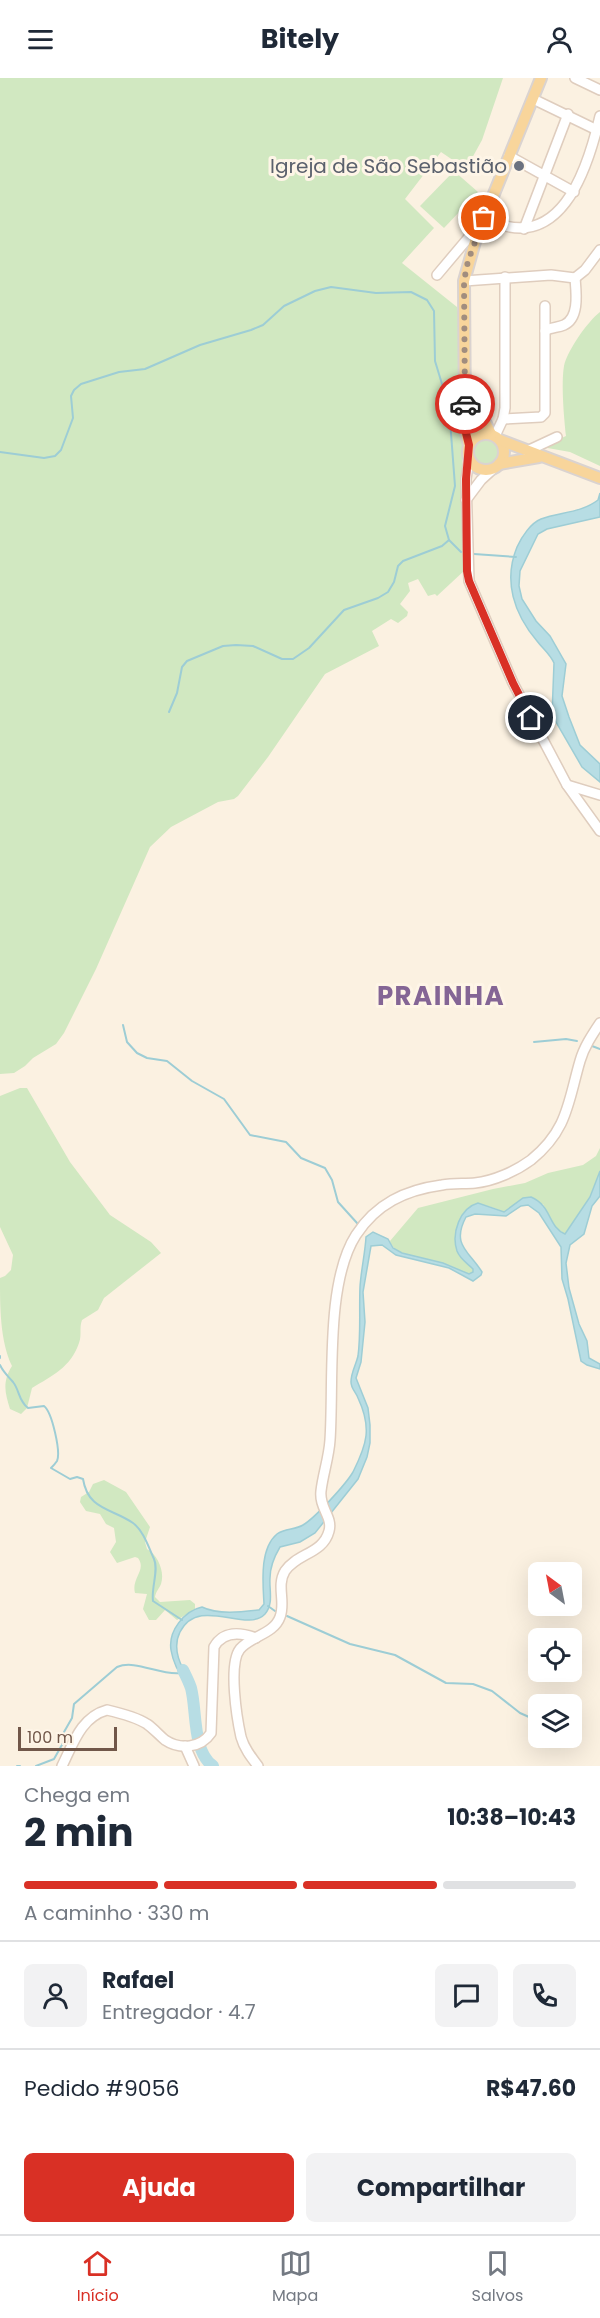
<!DOCTYPE html>
<html lang="pt">
<head>
<meta charset="utf-8">
<style>
  :root { --surface:#fff; --page:#f2f2f3; --text:#1f2937; --muted:#747a83; --line:#e0e1e3; --accent:#d93025 }
  body { margin:0; font-family:Poppins,sans-serif; background:var(--page); color:var(--text); height:100vh; display:flex; flex-direction:column; font-size:22px; white-space:nowrap }
  * { box-sizing:border-box; margin:0 }
  p { font-size:20px; color:var(--muted) }
  .icon { flex:none; width:33px; height:33px; fill:none; stroke:currentColor; stroke-width:2; stroke-linecap:round; stroke-linejoin:round }
  .map { position:relative; height:1688px; overflow:hidden }
  .side { display:flex; flex-direction:column; background:var(--surface); flex:1 }
  .side>* { flex:none }
  .needle { width:39px; rotate:328deg }
  .fabs { position:absolute; left:528px; top:1484px; display:grid; gap:12px }
  .fabs a { display:grid; place-items:center; width:54px; height:54px; border-radius:9px; background:var(--surface); box-shadow:0 6px 24px #0002; font-size:30px }
  .scale { position:absolute; left:18px; bottom:15px; width:99px; box-sizing:border-box; padding-left:6px; border:3px solid #715749; border-top:0; font-size:16px; line-height:21px; white-space:nowrap; color:#715749; -webkit-text-stroke:4px #fef5e7; paint-order:stroke }
  .pin { position:absolute; display:grid; place-items:center; width:51px; height:51px; color:#fff; margin:-26px; border:3px solid #fff; border-radius:50%; box-shadow:0 2px 6px #0007 }
  .courier { position:absolute; display:grid; place-items:center; width:60px; height:60px; margin:-30px; border:4px solid #d93025; border-radius:50%; background:#fff; color:#222; box-shadow:0 2px 8px #0007 }
  .overview em { font-style:normal; font-weight:700 }
  .overview div { display:flex; flex-direction:column-reverse }
  .overview { display:flex; align-items:center; justify-content:space-between; height:102px; padding:0 24px }
  h1 { font-size:39px; font-weight:700; line-height:45px }
  .bar { display:grid; grid-template-columns:repeat(4,1fr); gap:9px 6px; align-content:center; height:72px; padding:0 24px }
  .bar i { height:8px; border-radius:4px; background:var(--line) }
  .bar .on { background:var(--accent) }
  .bar p { grid-column:span 4 }
  .line { display:flex; align-items:center; gap:15px; padding:0 24px; border-top:2px solid var(--line) }
  .line div { flex:1 }
  .round { display:grid; place-items:center; flex:none; width:63px; height:63px; border-radius:9px; background:var(--page) }
  .button { display:flex; gap:12px; margin-top:auto; padding:12px 24px }
  .button a { flex:1; height:69px; border-radius:9px; background:var(--accent); color:#fff; font-size:24px; font-weight:700; line-height:69px; text-align:center }
  .button a+a { background:var(--page); color:var(--text) }
  header { display:flex; justify-content:space-between; align-items:center; height:78px; padding:0 24px; background:var(--surface); font-size:27px; font-weight:700 }
  .tab-bar { display:flex; justify-content:space-around; align-items:center; height:84px; border-top:2px solid var(--line); background:var(--surface); font-size:16px; color:var(--muted) }
  .tab-bar a { display:grid; justify-items:center; gap:3px }
  .tab-bar .on { color:var(--accent) }
  .map>svg:first-child { display:block }
  .green { fill:#d1e8c1 }
  .water { fill:#b7dde4; stroke:#9dcdd5; stroke-width:1.5 }
  .lines { fill:none; stroke-linecap:round; stroke-linejoin:round }
  .stream { stroke:#9dcdd5; stroke-width:2 }
  .river { stroke:#b7dde4; stroke-width:12 }
  .minor-casing { stroke:#dfcdbe; stroke-width:12 }
  .major-casing { stroke:#dad3d0; stroke-width:14 }
  .minor { stroke:#fff; stroke-width:9 }
  .major { stroke:#f8d59b; stroke-width:10 }
  .done { stroke:#a18d7e; stroke-width:6; stroke-dasharray:0 10.8 }
  .route { stroke:#d93025; stroke-width:8 }
  .worship-dot { fill:#6b7280; stroke:#fef5e7; stroke-width:2 }
  .labels { text-anchor:middle; stroke-width:6; stroke-linejoin:round; paint-order:stroke }
  .worship-label { font-size:20px; fill:#5b616d; stroke:#fef5e7; text-anchor:end }
  .district-label { font-size:26px; font-weight:bold; letter-spacing:1.5px; fill:#846595; stroke:#fef5e7 }
</style>
</head>
<body>
<header><svg class="icon" aria-label="menu" viewBox="0 0 24 24"><path d="M4 6h16M4 12h16M4 18h16"/></svg>Bitely<svg class="icon" aria-label="person" viewBox="0 0 24 24"><circle cx="12" cy="8" r="4"/><path d="M4 21q1-7 8-7t8 7"/></svg></header>
<div class="map">
<svg width="600" height="1688" viewBox="0 0 600 1688">
  <rect width="100%" height="100%" fill="#fbf1e1"/>
  <g class="green">
    <polygon points="0,0 503,0 482,62 466,91 441,74 405,121 434,150 402,185 457,229 462,253 462,398 465,492 437,518 435,516 428,518 418,501 408,505 410,513 400,526 408,534 407,538 398,545 391,541 372,553 379,568 325,596 268,679 238,718 234,721 218,724 171,749 150,769 96,891 64,955 56,966 33,980 25,988 14,995 0,996"/>
    <polygon points="454,93 478,114 444,150 420,128"/>
    <path d="M600 234V388L570 374 542 369 566 358C564 340 561 305 564 288 567 273 588 243 600 234Z"/>
    <circle cx="486" cy="373" r="15"/>
    <path d="M20 1010H27L70 1084 110 1137 151 1164 161 1175 104 1220 98 1232 82 1242C79 1250 82 1257 79 1265 71 1289 52 1298 32 1310L27 1330 21 1336 10 1331C5 1315 2 1304 12 1288 0 1263 0 1229 0 1200L5 1198 11 1192 13 1177 0 1149V1018Z"/>
    <path d="M600 1070V1093L590 1119 565 1156 556 1150 543 1126 518 1124 504 1134C487 1127 470 1119 461 1140 458 1147 455 1155 456 1163 458 1171 468 1183 473 1191V1194L469 1196C460 1194 452 1187 442 1185 427 1181 395 1180 390 1163L418 1130 493 1111 525 1105 548 1095 583 1087 596 1078Z"/>
    <path d="M104 1402 126 1414 150 1449 145 1464 147 1471C158 1477 165 1494 161 1506 159 1511 156 1513 155 1519L160 1524 190 1522 195 1526V1531L177 1542 165 1532 156 1542H149L143 1531 147 1516 135 1515C131 1500 147 1492 138 1480L135 1479 117 1485 110 1474 116 1464 114 1450 106 1446 100 1436 86 1433 80 1424 81 1419 89 1414 93 1406Z"/>
  </g>
  <g class="water">
    <path d="M600 415V439L547 451 538 456 520 493 519 508 522 521 536 543 550 558 566 586 562 618 569 639 580 667 600 686V704L582 689 552 637 554 585C550 576 543 571 537 563 514 536 503 503 517 469 522 458 531 445 541 441 560 434 581 435 598 422Z"/>
    <path d="M600 1093V1118L592 1128 584 1156 570 1167 566 1185 569 1210 579 1246 587 1263 589 1280 600 1286V1291L587 1287 581 1283 568 1221 562 1201 561 1169 539 1135 528 1127 521 1128 506 1138 475 1136 466 1139C451 1167 469 1173 482 1194L481 1197 473 1203 449 1190 396 1177 382 1167 371 1168 363 1214 365 1244 361 1284 356 1300 368 1330 370 1347V1365L367 1379 358 1401 315 1455 300 1464 280 1469C274 1479 270 1488 270 1500 269 1511 274 1526 265 1536 246 1556 199 1517 180 1554 171 1572 182 1590 191 1606L187 1607C179 1596 173 1585 171 1572 168 1553 184 1533 202 1529 218 1537 242 1534 259 1532L264 1526C263 1506 259 1471 277 1456 285 1450 295 1452 303 1447 315 1440 346 1406 353 1394 367 1366 372 1350 358 1320 356 1314 351 1311 351 1304 351 1294 356 1287 358 1278 361 1255 359 1232 360 1209 361 1192 365 1176 366 1159L373 1154 388 1161 393 1170 402 1175 443 1185 469 1196 473 1194V1191C467 1185 460 1181 457 1173 451 1155 460 1130 478 1125L504 1134 523 1120 531 1119C552 1128 548 1149 565 1156L590 1119Z"/>
  </g>
  <g class="lines">
    <g class="stream">
      <polyline points="0,374 44,380 55,378 61,372 73,340 71,318 74,312 81,306 119,294 145,291 200,267 251,252 263,247 284,228 315,213 331,209 376,215 411,214 427,222 434,233 435,283 449,329 455,408 445,448 449,462 461,474"/>
      <polyline points="474,476 516,479"/>
      <polyline points="169,634 177,615 182,589 187,583 223,568 236,567 253,568 282,581 293,581 309,570 344,532 378,520 388,514 394,504 398,488 403,483 442,468 449,462"/>
      <polyline points="123,947 127,964 137,975 147,980 167,983 192,1003 224,1021 250,1057 286,1064 301,1080 325,1090 332,1102 338,1124 357,1145"/>
      <polyline points="534,964 566,961 577,963"/>
      <polyline points="592,968 600,971"/>
      <polyline points="0,1278 0,1280"/>
      <path d="M0 1287C3 1294 8 1298 13 1304 20 1313 18 1322 28 1330L44 1328C52 1334 61 1374 57 1383 55 1386 53 1388 51 1390L70 1401 77 1399 83 1401C88 1432 111 1430 133 1445 143 1452 149 1470 154 1481 159 1492 151 1510 153 1523L182 1542"/>
      <polyline points="268,1528 275,1533"/>
      <polyline points="287,1538 350,1566 395,1577 446,1605 473,1606 492,1613 520,1635 538,1643"/>
      <polyline points="17,1688 20,1688"/>
      <path d="M36 1688 54 1681 63 1665 64 1654 72 1640 74 1626 117 1589C136 1581 160 1598 181 1595"/>
    </g>
    <path class="river" d="M183 1592C186 1598 189 1604 191 1610 197 1632 192 1673 213 1688"/>
    <defs>
      <g id="minor">
        <polyline points="575,0 600,12"/>
        <polyline points="533,21 597,52"/>
        <polyline points="509,78 574,114"/>
        <polyline points="524,151 568,36"/>
        <path d="M437 197 485 140C559 179 587 94 600 38"/>
        <polyline points="575,200 585,192 600,172"/>
        <polyline points="464,203 551,197 575,200"/>
        <path d="M545 253C551 249 557 250 564 247 580 240 576 213 575 200"/>
        <polyline points="503,341 541,339 545,335 545,228"/>
        <polyline points="495,358 503,341 505,330 505,199"/>
        <polyline points="527,373 557,359"/>
        <polyline points="469,381 466,401 469,503 513,605 567,707 600,753"/>
        <polyline points="466,422 481,402 493,391"/>
        <polyline points="567,707 600,717"/>
        <polyline points="185,1668 194,1688"/>
        <path d="M62 1688C73 1666 81 1639 107 1632 120 1635 136 1639 147 1646 154 1651 159 1657 165 1662 180 1672 201 1670 211 1655L214 1569C223 1553 240 1554 256 1560"/>
        <path d="M258 1688C251 1679 244 1670 241 1659 237 1641 228 1586 240 1571 251 1558 274 1556 280 1539 286 1524 276 1508 285 1493 297 1475 323 1476 329 1453 333 1439 319 1430 321 1413 323 1396 329 1379 330 1362 334 1305 325 1205 356 1157 376 1126 405 1112 442 1107 453 1105 464 1106 475 1105 494 1103 516 1093 531 1082 568 1052 568 1024 580 983 584 969 592 957 600 945"/>
      </g>
      <g id="major">
        <polyline points="467,308 491,356"/>
        <circle cx="486" cy="374" r="18"/>
        <polyline points="500,362 600,400"/>
        <polyline points="469,367 465,351 464,203 476,160 541,0"/>
        <polyline points="499,386 539,379"/>
      </g>
    </defs>
    <use href="#minor" class="minor-casing"/>
    <use href="#major" class="major-casing"/>
    <use href="#minor" class="minor"/>
    <use href="#major" class="major"/>
  </g>
  <g class="lines">
    <polyline class="done" points="465,326 464,203 468,183 484,140"/>
    <polyline class="route" points="465,326 465,351 469,367 466,401 467,493 469,503 513,605 531,640"/>
  </g>
  <circle class="worship-dot" cx="519" cy="88" r="6"/>
  <g class="labels">
    <g class="worship-label">
      <text x="507" y="95">Igreja de São Sebastião</text>
    </g>
    <g class="district-label">
      <text x="441" y="927">PRAINHA</text>
    </g>
  </g>
</svg>
<div class="fabs">
<a><svg class="needle" viewBox="-14 -14 28 28"><path d="M0-13l5 13h-10z" fill="#e53935"/><path d="M0 13l5-13h-10z" fill="#747a83"/></svg></a>
<a><svg class="icon" aria-label="locate" viewBox="0 0 24 24"><circle cx="12" cy="12" r="6"/><path d="M12 2v4M12 18v4M2 12h4M18 12h4"/></svg></a>
<a><svg class="icon" aria-label="layers" viewBox="0 0 24 24"><path d="M12 4l9 5-9 5-9-5zM3 14l9 5 9-5"/></svg></a>
</div>
<div class="scale">100 m</div>
<div class="pin" style="left:484px;top:140px;background:#ea580c"><svg class="icon" aria-label="bag" viewBox="0 0 24 24"><path d="M5 8h14l-1 12H6zM9 8a3 3 0 0 1 6 0"/></svg></div>
<div class="pin" style="left:531px;top:640px;background:#1f2937"><svg class="icon" aria-label="home" viewBox="0 0 24 24"><path d="M3 11l9-7 9 7M6 9v11h12V9"/></svg></div>
<div class="courier" style="left:465px;top:326px"><svg class="icon" aria-label="car" viewBox="0 0 24 24"><path d="M5 17H2v-5l4-1 3-4h7l3 4 3 1v5h-3M9 17h6M6 11h13"/><circle cx="7" cy="17" r="2"/><circle cx="17" cy="17" r="2"/></svg></div>
</div>
<section class="side">
<div class="overview"><div><h1>2 min</h1><p>Chega em</p></div><em>10:38–10:43</em></div>
<div class="bar"><i class="on"></i><i class="on"></i><i class="on"></i><i></i><p>A caminho · 330 m</p></div>
<div class="line" style="height:108px"><a class="round"><svg class="icon" aria-label="person" viewBox="0 0 24 24"><circle cx="12" cy="8" r="4"/><path d="M4 21q1-7 8-7t8 7"/></svg></a><div><b>Rafael</b><p>Entregador · 4.7</p></div><a class="round"><svg class="icon" aria-label="chat" viewBox="0 0 24 24"><path d="M4 5h16v11H9l-5 4z"/></svg></a><a class="round"><svg class="icon" aria-label="phone" viewBox="0 0 24 24"><path d="M5 4h4l2 5-3 2q2 4 5 5l2-3 5 2v4C11 20 4 13 5 4z"/></svg></a></div>
<div class="line" style="height:78px"><div>Pedido #9056</div><b>R$47.60</b></div>
<div class="button"><a>Ajuda</a><a>Compartilhar</a></div>
</section>
<nav class="tab-bar">
<a class="on"><svg class="icon" aria-label="home" viewBox="0 0 24 24"><path d="M3 11l9-7 9 7M6 9v11h12V9"/></svg>Início</a>
<a><svg class="icon" aria-label="map" viewBox="0 0 24 24"><path d="M3 6l6-2 6 2 6-2v14l-6 2-6-2-6 2zM9 4v14M15 6v14"/></svg>Mapa</a>
<a><svg class="icon" aria-label="saved" viewBox="0 0 24 24"><path d="M7 4h10v16l-5-4-5 4z"/></svg>Salvos</a>
</nav>
</body>
</html>
